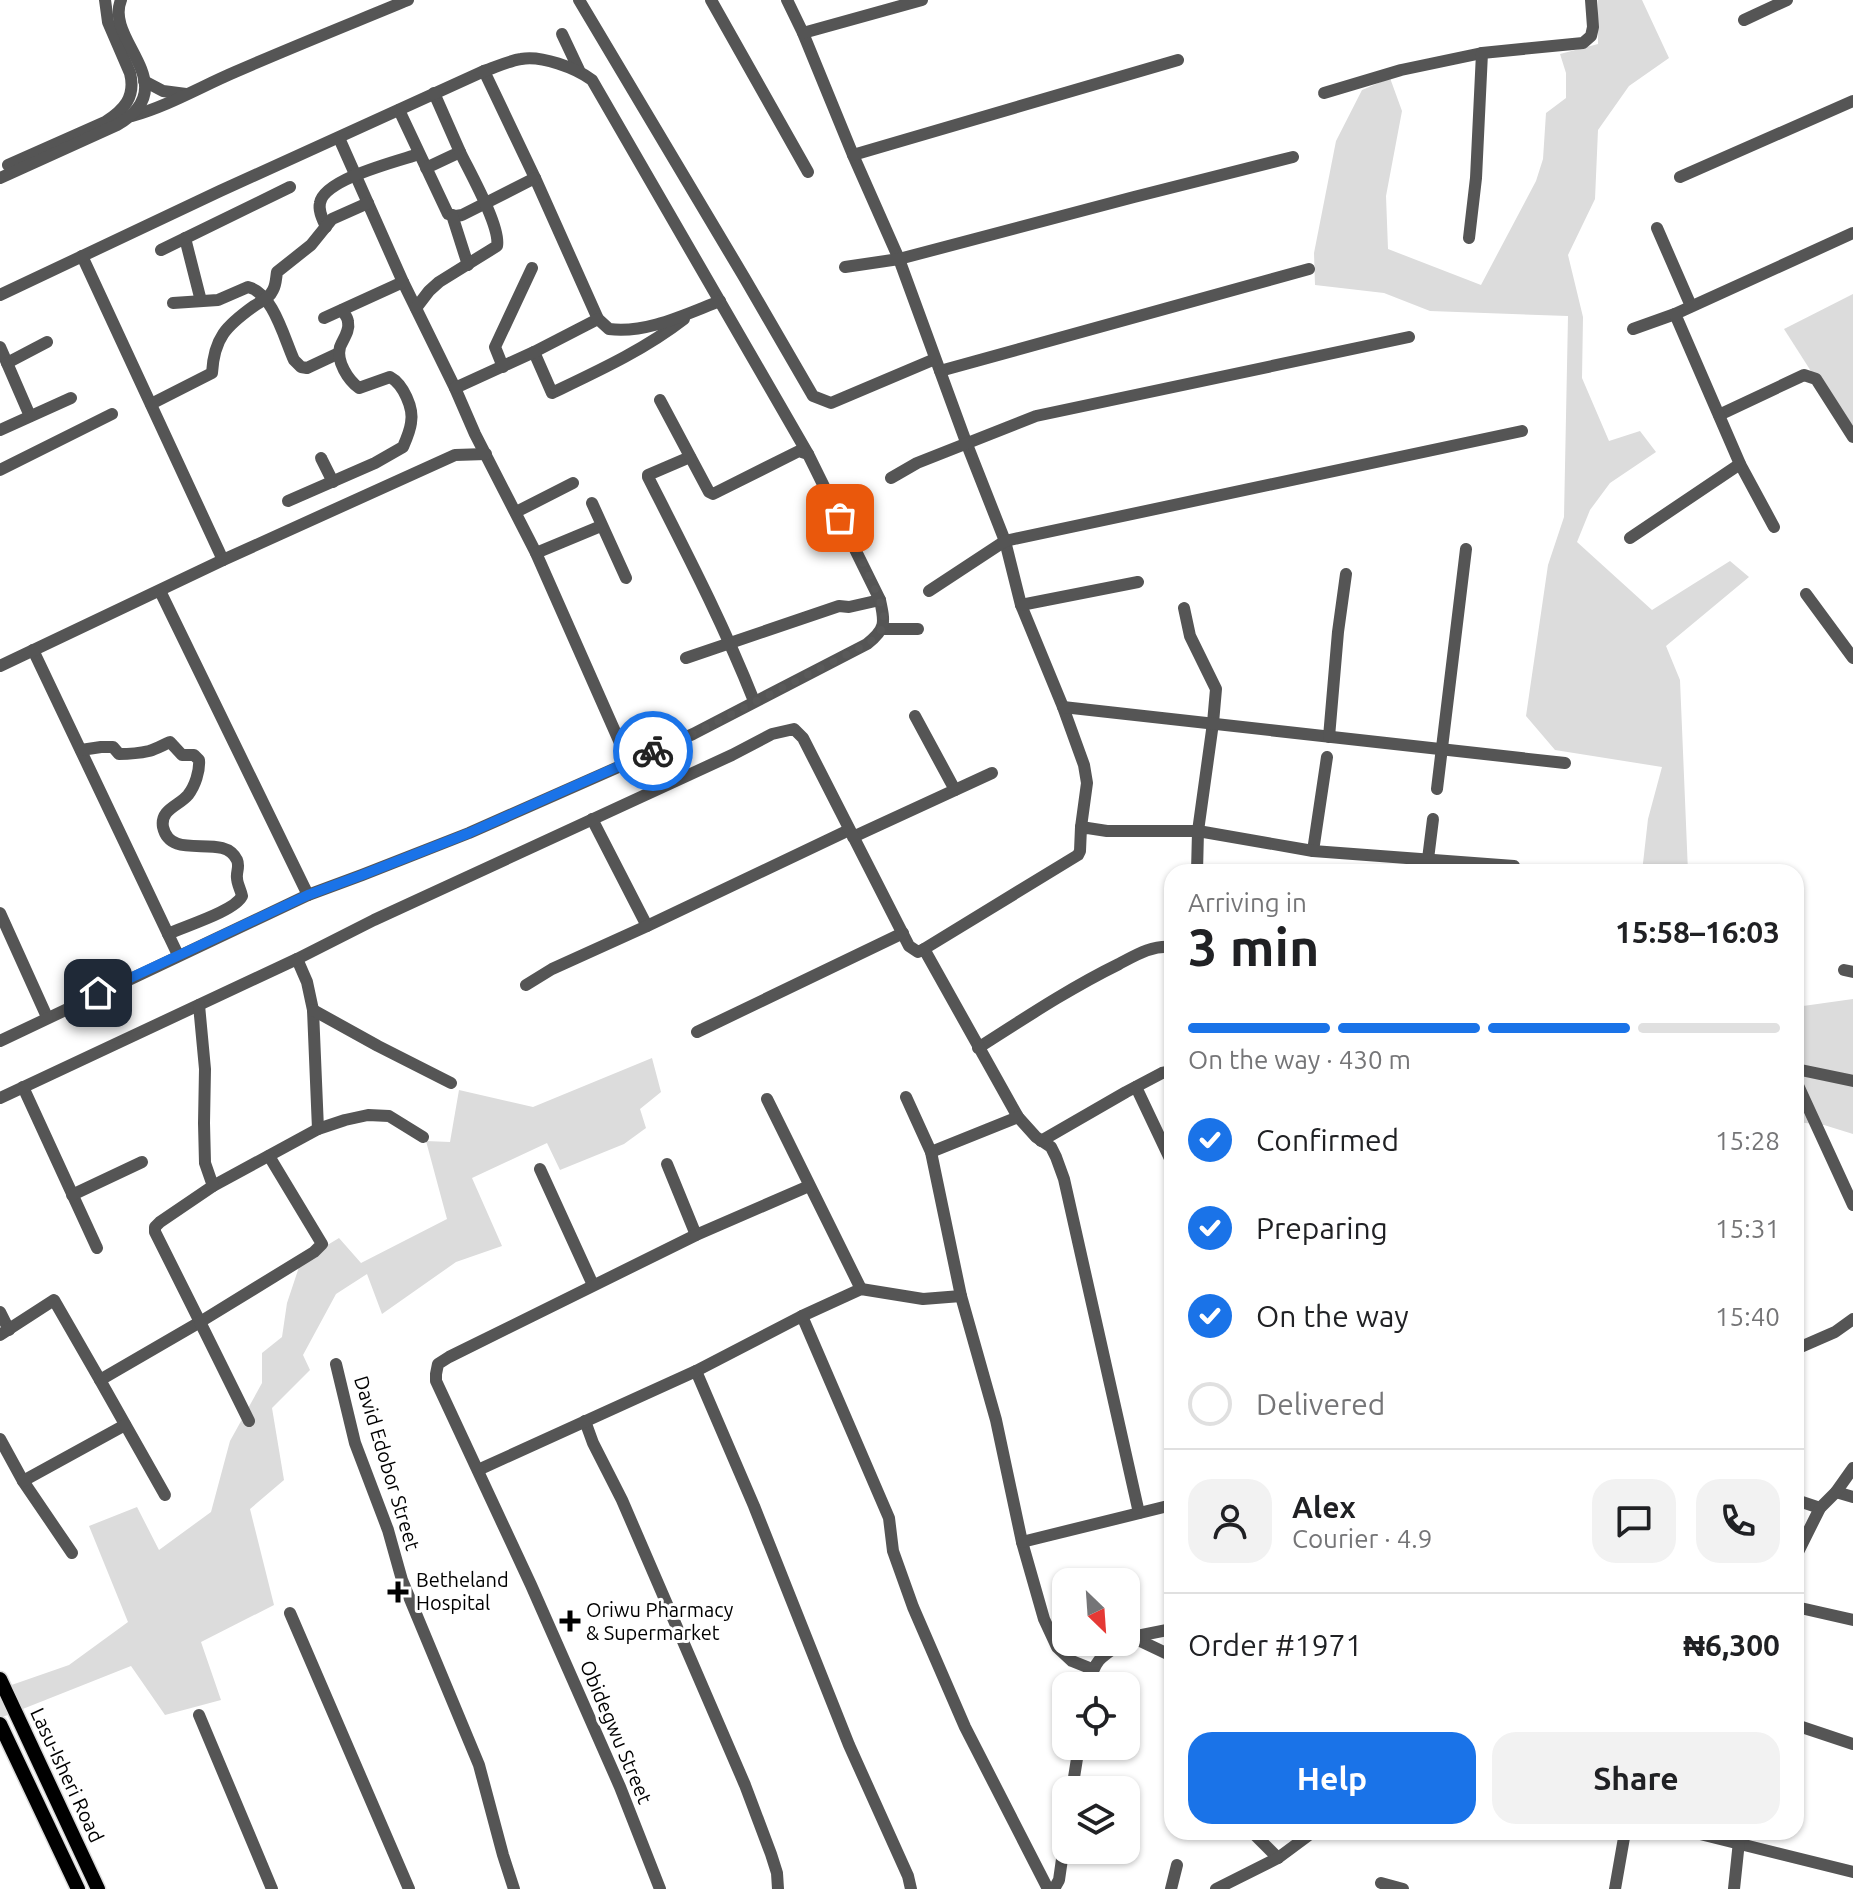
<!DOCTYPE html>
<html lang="en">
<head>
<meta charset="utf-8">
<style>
  :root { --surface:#fff; --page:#f2f2f2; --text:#202124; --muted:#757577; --line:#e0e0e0; --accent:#1a73e8 }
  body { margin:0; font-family:Ubuntu,sans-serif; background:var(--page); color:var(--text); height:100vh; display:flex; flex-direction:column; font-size:30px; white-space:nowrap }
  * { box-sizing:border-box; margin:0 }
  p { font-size:26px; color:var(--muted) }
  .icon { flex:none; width:44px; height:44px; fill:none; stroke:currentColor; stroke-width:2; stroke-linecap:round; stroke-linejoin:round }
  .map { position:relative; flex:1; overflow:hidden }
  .panel { position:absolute; left:1164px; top:864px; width:640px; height:976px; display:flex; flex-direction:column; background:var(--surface); border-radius:24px; box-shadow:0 2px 6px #0004 }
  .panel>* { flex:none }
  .needle { width:52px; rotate:155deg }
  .controls { position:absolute; left:1052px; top:1568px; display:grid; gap:16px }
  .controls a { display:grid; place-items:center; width:88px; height:88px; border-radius:16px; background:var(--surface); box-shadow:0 2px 6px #0004; font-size:40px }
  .pin { position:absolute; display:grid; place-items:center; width:68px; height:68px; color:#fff; margin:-34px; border-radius:16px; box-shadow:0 4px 12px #0006 }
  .courier { position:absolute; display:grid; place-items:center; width:80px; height:80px; margin:-40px; border:6px solid #1a73e8; border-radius:50%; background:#fff; color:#222; box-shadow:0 2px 10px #0007 }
  .summary em { font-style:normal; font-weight:700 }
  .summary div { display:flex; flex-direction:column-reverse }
  .summary { display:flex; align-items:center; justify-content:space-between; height:136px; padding:0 24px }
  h1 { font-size:52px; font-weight:700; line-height:60px }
  .bar { display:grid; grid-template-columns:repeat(4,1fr); gap:12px 8px; align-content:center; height:96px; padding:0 24px }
  .bar i { height:10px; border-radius:6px; background:var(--line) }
  .bar .selected { background:var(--accent) }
  .bar p { grid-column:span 4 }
  .line { display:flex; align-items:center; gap:20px; padding:0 24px; border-top:2px solid var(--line) }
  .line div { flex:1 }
  .round { display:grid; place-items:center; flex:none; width:84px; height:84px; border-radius:24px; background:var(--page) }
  ol { padding:0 24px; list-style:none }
  li { display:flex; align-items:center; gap:24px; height:88px }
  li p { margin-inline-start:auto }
  li .icon { padding:8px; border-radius:50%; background:var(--accent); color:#fff; stroke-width:4 }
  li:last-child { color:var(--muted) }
  li i { width:44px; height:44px; border:4px solid var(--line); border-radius:50% }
  .button { display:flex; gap:16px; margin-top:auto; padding:16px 24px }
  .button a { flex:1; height:92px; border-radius:24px; background:var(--accent); color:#fff; font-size:32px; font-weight:700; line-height:92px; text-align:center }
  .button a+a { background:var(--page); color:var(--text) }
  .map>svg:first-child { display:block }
  .green { fill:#dcdcdc }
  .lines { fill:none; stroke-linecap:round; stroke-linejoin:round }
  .major-casing { stroke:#dbdbdb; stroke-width:17 }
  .minor { stroke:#555; stroke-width:12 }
  .major { stroke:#000; stroke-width:14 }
  .done { stroke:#595959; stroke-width:8; stroke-dasharray:0 14.4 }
  .route { stroke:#1a73e8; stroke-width:10 }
  .poi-dot { fill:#000; stroke:#fff; stroke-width:3 }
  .labels { text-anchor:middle; stroke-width:6; stroke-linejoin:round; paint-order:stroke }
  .street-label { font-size:20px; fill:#000; stroke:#fff }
  .poi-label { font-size:20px; fill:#000; stroke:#fff; text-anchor:start }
</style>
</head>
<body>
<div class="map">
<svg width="1853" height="1889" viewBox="0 0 1853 1889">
  <rect width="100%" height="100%" fill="#fff"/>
  <g class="green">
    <polygon points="1598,0 1642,0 1669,58 1629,86 1598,130 1595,199 1568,255 1583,317 1582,378 1609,441 1640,431 1656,452 1610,483 1590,510 1577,542 1652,610 1730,561 1749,577 1666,646 1680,680 1688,872 1642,872 1648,819 1662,767 1555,750 1526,716 1548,565 1564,517 1568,316 1430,311 1384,293 1315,285 1314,253 1336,141 1362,90 1390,78 1402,111 1386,196 1388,249 1481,285 1536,181 1543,159 1546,113 1566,98 1566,73 1560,54 1598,44"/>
    <polygon points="1853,294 1853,437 1784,329"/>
    <polygon points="1853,999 1853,1134 1824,1125 1796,1122 1796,1007"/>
    <polygon points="652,1058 661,1092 640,1109 646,1128 624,1144 560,1170 547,1143 472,1178 502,1246 456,1262 382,1314 367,1274 336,1294 303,1355 310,1370 272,1408 284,1480 250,1509 274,1605 201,1642 221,1700 165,1715 131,1666 0,1718 0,1689 69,1665 128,1622 89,1526 137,1507 159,1550 211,1512 230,1441 262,1383 262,1353 282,1337 287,1303 301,1261 339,1238 361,1263 447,1219 426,1141 450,1142 459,1090 533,1107"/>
  </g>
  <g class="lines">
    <defs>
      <g id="major">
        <polyline points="0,1679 98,1889"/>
        <polyline points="0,1724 78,1889"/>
      </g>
    </defs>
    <use href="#major" class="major-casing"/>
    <g class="minor">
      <polyline points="579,0 744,277 813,396 831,403 935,359"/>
      <polyline points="711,0 808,172"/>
      <polyline points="787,0 803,33 853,155 899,259 966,442 1005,541 1021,605 1063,707 1084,765 1087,783 1081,827"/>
      <polyline points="1744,20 1787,0"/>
      <polyline points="803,33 922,0"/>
      <polyline points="562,34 579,70"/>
      <polyline points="484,71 535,178 598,319"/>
      <polyline points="144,81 163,91 186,94"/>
      <polyline points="1324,93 1401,70 1482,53"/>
      <polyline points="399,110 448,214 456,216 462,215 535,178"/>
      <path d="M132 116C168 106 200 87 235 72 292 47 350 24 408 0"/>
      <polyline points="339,138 403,282 455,388 475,434 536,553 628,761"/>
      <polyline points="853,155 1178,60"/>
      <path d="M8 165 105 122C124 110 136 97 130 73L108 22 105 0"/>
      <polyline points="426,168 460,152 434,93"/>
      <polyline points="1680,177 1853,101"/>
      <path d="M0 178 117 125C186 85 104 41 121 0"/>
      <polyline points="452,215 468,265"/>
      <path d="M326 227C323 220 318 211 320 203 324 179 398 161 419 154"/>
      <polyline points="1657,228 1691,306"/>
      <polyline points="185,238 201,301"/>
      <polyline points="1469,238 1476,178 1482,53 1583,43 1591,36 1593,27 1591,0"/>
      <polyline points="161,250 290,187"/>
      <polyline points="82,256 223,560"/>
      <polyline points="845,267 899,259 1134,197 1293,157"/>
      <path d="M0 295 220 191 484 71C496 67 508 61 521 59 541 55 576 68 592 80L808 454"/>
      <path d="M173 303 218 300 248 287C273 293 284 338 294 360L301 367 307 368 339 353"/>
      <path d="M416 308 429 291 439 282 497 246C501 227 469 171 460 152"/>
      <polyline points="324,318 403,282"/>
      <polyline points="1633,329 1675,314"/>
      <polyline points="0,347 7,363 47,342"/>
      <path d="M534 352 552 393C598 371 644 350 684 319"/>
      <polyline points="7,363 30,416"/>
      <polyline points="503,367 495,347 532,268"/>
      <polyline points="940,371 1309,269"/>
      <path d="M455 388 534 352 598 319 609 329C646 334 686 314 720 301"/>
      <path d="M151 404 212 373C214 338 226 326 254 306 261 301 269 299 273 290 276 285 276 278 277 272L311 245 332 219 368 203"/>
      <polyline points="1719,415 1804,375 1816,379 1853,437"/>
      <polyline points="0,430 71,398"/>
      <path d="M690 457 648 475V477C686 552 723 623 754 701"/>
      <polyline points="321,458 333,482"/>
      <polyline points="0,470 112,414"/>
      <polyline points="891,478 917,463 1036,416 1409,337"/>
      <path d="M288 501 375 463 403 447C406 440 410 431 411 423 414 408 403 384 390 377L359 388C348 380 336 361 340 347 343 339 350 331 348 322 348 317 344 314 342 310"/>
      <polyline points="592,503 626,578"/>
      <polyline points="516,512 573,483"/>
      <polyline points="1774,527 1740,464 1675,314 1853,233"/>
      <polyline points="1630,538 1740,464"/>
      <polyline points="536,553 601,526"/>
      <polyline points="160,591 308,895"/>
      <polyline points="929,591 1005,541 1522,431"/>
      <polyline points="1806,594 1853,658"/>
      <polyline points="1021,605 1138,582"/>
      <polyline points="1184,608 1190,636 1216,689 1213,723 1198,831 1197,872"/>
      <polyline points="882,629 918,629"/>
      <polyline points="33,650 178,955"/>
      <polyline points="686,658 839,606 849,607 880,600"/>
      <polyline points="0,666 223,560 455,455 486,454"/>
      <polyline points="1063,707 1565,763"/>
      <polyline points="915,716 955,790"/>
      <polyline points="1329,737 1338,632 1346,574"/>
      <path d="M81 750 101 747H113L119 754C128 754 140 753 149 751 156 749 163 745 170 742L182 755H194L199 760C200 771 195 786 188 795 179 806 160 809 163 827 171 863 224 831 237 860 240 867 236 872 237 878 237 884 241 890 242 896 235 911 185 926 168 934"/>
      <polyline points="1437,789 1466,549"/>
      <polyline points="592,819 647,926"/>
      <polyline points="853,837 992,773"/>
      <polyline points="1313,851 1327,757"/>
      <polyline points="1428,859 1433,819"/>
      <polyline points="0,913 47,1017"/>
      <polyline points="924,949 1078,855 1080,851 1081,827 1107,831 1198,831 1313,851 1514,866"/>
      <polyline points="297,959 307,982 313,1010 318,1129"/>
      <polyline points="1844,970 1853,972"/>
      <polyline points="526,985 552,969 647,926 849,830"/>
      <polyline points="313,1010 378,1046 451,1083"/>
      <polyline points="697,1032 903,933"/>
      <path d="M0 1041 308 895 362 875 469 833 693 734 867 644C886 629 885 623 880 600L808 454 799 451 713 494 709 492 660 400"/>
      <path d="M978 1048C1025 1018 1070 988 1119 964 1136 955 1152 945 1172 947"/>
      <polyline points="1796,1069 1853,1081"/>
      <polyline points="1796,1081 1853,1205"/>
      <polyline points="23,1087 97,1248"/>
      <polyline points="1136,1087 1172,1163"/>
      <polyline points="906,1097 931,1152 961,1296 996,1420 1022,1542 1044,1619 1057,1647 1072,1661 1092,1669"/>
      <polyline points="0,1098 297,959 374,920 732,755 772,734 794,729 803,738 909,946 918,952 924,949 1018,1117 1036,1137 1051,1147 1056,1157 1064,1179 1139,1513"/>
      <polyline points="767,1099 861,1289"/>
      <polyline points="1041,1141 1126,1092 1162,1073 1172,1071"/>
      <polyline points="931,1152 1018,1117"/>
      <polyline points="667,1164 696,1235"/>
      <polyline points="540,1169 593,1285"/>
      <polyline points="213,1186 318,1129 345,1120 368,1115 389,1116 423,1137"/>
      <polyline points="72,1195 142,1162"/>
      <polyline points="0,1312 9,1330"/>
      <polyline points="802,1316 889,1518 893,1551 913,1607 965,1727 1048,1889"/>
      <polyline points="0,1335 54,1300 100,1380 200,1322 155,1232 155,1227 160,1222 213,1186 205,1163 204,1123 205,1069 199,1005"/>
      <polyline points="1796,1349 1835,1332 1853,1319"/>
      <polyline points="336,1364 355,1443 388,1530 402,1580 479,1765 503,1855 514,1889"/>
      <polyline points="696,1371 754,1506 849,1745 908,1876 911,1889"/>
      <polyline points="100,1380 165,1495"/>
      <polyline points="249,1421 200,1322 314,1252 322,1244 269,1156"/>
      <polyline points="585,1421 593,1443 622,1500 745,1785 771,1854 777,1873 778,1889"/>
      <polyline points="0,1439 23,1481 72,1553"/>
      <polyline points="478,1470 696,1371 802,1316 861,1289 923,1299 961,1296"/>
      <polyline points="23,1481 125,1425"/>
      <polyline points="1836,1492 1853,1497"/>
      <polyline points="1796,1500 1820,1508"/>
      <polyline points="1022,1542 1172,1505"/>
      <polyline points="1796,1556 1820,1508 1836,1492 1853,1468"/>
      <polyline points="1796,1607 1853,1620"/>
      <polyline points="290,1613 409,1889"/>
      <polyline points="1132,1637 1172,1656"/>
      <polyline points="1126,1641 1132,1637 1172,1629"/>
      <path d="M1089 1686C1094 1659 1102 1656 1124 1642"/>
      <polyline points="199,1715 272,1889"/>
      <polyline points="1796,1725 1853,1744"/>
      <polyline points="1072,1790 1079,1746"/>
      <polyline points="1252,1832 1278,1858"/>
      <polyline points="1692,1832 1853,1872"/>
      <polyline points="1381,1883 1403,1889"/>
      <polyline points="660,1889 620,1787 531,1585 436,1381 436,1374 438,1364 449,1357 696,1235 809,1186"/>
      <polyline points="1054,1889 1059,1880 1066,1831"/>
      <polyline points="1171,1889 1177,1865"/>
      <polyline points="1216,1889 1278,1858 1313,1832"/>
      <polyline points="1615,1889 1625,1832"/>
      <polyline points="1734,1889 1740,1832"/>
    </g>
    <use href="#major" class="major"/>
  </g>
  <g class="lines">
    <path class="done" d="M653 751 693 734 867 644C875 638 884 631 884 618 883 597 850 539 840 518"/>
    <polyline class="route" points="98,993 308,895 362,875 469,833 653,751"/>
  </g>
  <g class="poi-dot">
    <path d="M394 1580h8v8h8v8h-8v8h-8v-8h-8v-8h8z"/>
    <path d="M566 1609h8v8h8v8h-8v8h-8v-8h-8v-8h8z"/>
  </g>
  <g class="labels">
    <g class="street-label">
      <text transform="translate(387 1463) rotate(73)" y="7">David Edobor Street</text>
      <text transform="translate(616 1732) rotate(67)" y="7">Obidegwu Street</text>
      <text transform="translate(67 1775) rotate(65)" y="7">Lasu-Isheri Road</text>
    </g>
    <g class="poi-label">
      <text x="416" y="1587">Betheland<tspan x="416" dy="23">Hospital</tspan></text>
      <text x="586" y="1617">Oriwu Pharmacy<tspan x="586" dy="23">&amp; Supermarket</tspan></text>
    </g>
  </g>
</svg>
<div class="controls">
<a><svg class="needle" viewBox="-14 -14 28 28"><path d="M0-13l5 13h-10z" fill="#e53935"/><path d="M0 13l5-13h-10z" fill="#757577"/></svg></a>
<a><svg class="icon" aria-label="locate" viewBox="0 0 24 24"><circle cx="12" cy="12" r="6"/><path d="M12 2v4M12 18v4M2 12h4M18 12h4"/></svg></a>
<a><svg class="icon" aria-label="layers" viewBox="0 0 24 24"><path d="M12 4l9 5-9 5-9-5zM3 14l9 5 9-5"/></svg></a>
</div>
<div class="pin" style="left:840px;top:518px;background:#ea580c"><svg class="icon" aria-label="bag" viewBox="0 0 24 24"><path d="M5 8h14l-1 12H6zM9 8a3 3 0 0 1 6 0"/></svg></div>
<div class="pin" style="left:98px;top:993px;background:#1f2937"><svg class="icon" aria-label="home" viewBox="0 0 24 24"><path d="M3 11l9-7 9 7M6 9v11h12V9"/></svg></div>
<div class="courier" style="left:653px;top:751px"><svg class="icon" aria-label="bike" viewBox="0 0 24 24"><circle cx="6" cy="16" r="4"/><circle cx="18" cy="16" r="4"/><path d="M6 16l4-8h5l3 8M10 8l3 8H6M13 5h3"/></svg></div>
<section class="panel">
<div class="summary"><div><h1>3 min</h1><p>Arriving in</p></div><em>15:58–16:03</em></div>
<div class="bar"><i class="selected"></i><i class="selected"></i><i class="selected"></i><i></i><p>On the way · 430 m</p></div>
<ol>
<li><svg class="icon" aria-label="check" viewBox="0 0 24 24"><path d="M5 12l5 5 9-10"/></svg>Confirmed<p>15:28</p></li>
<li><svg class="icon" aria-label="check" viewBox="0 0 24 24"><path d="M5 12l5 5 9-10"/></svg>Preparing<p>15:31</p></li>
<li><svg class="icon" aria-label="check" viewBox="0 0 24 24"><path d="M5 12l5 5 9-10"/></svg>On the way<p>15:40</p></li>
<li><i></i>Delivered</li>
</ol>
<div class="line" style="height:144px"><a class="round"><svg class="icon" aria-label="person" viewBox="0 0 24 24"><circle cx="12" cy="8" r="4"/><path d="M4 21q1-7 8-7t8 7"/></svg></a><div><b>Alex</b><p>Courier · 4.9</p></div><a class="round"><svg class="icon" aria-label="chat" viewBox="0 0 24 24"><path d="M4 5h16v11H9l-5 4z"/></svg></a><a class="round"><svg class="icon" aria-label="phone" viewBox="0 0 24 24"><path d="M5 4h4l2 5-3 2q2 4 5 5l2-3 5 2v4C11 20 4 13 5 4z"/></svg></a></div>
<div class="line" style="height:104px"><div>Order #1971</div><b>₦6,300</b></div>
<div class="button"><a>Help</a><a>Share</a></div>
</section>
</div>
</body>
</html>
